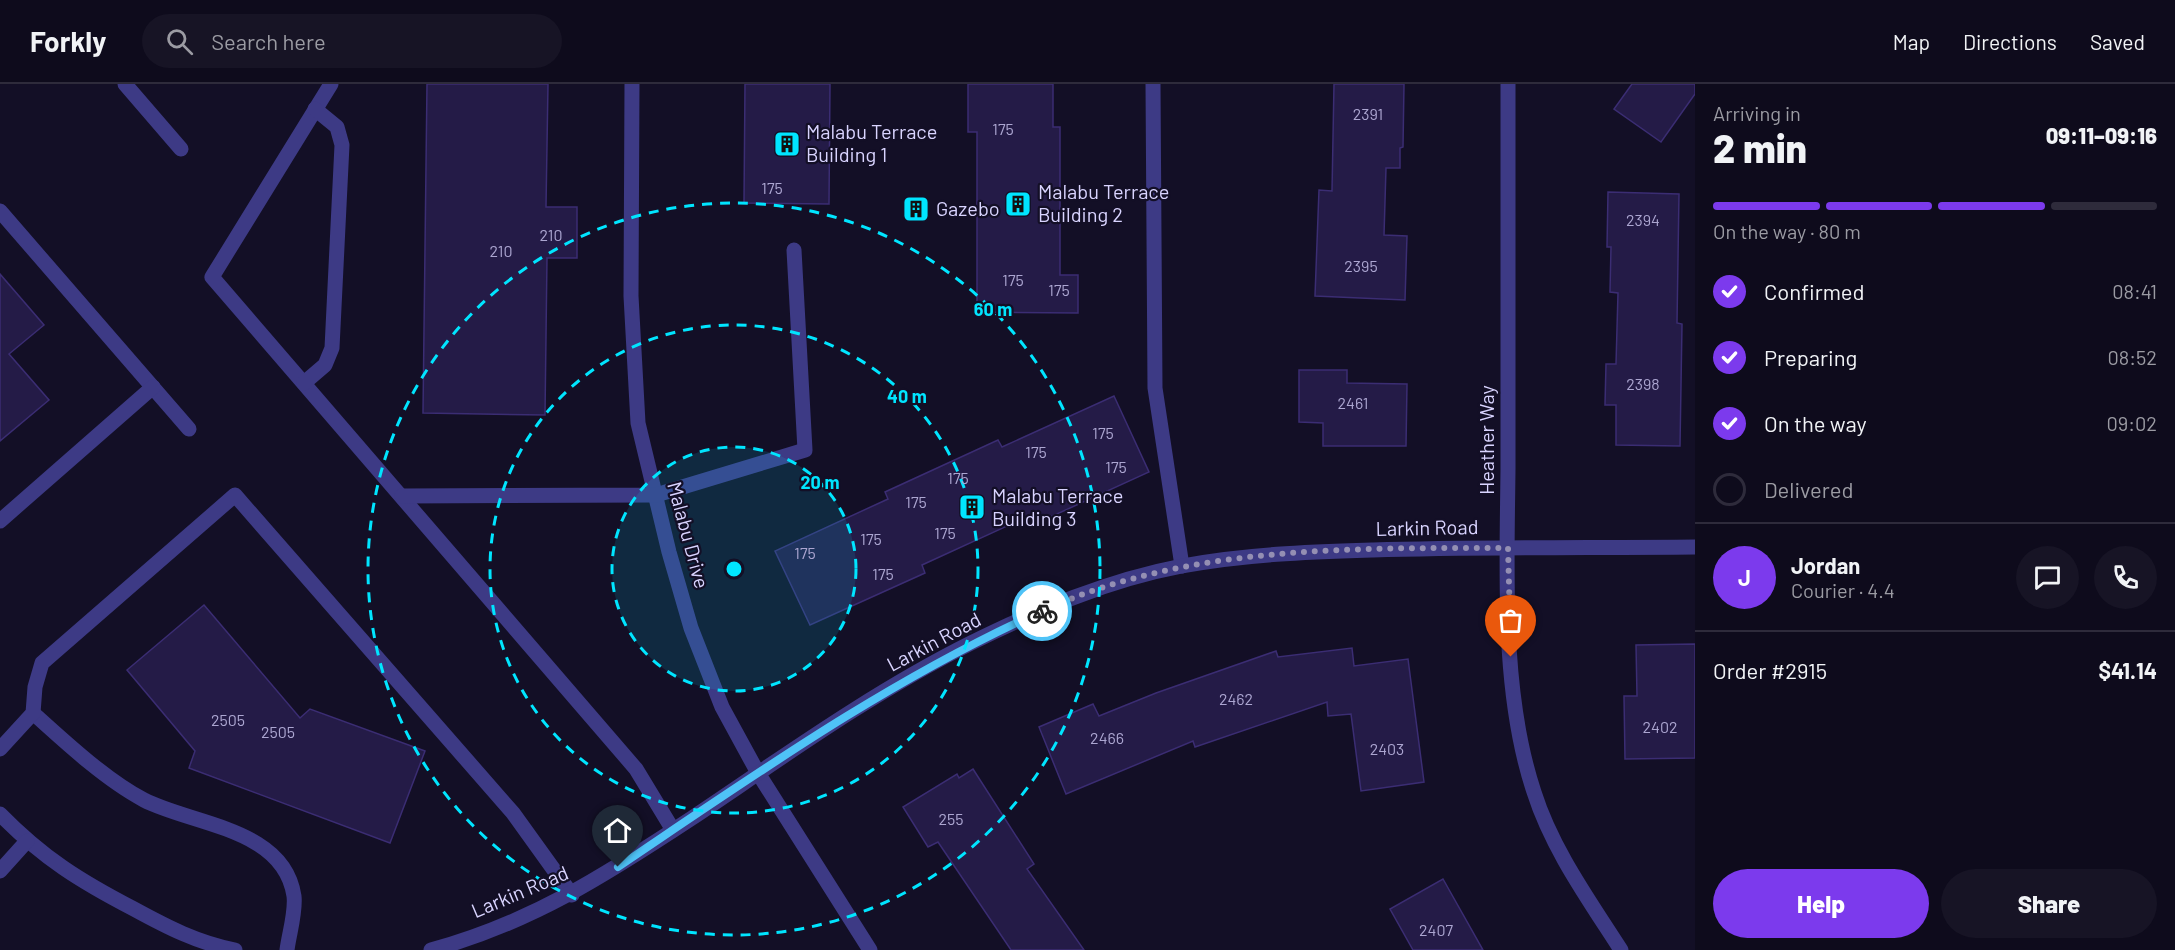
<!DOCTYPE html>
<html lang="en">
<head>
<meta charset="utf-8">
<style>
  :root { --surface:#0e0b1c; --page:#171425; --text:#f1f3f6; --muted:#9b9ba3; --line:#2e2b3b; --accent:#7c3aed }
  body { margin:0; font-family:Barlow,sans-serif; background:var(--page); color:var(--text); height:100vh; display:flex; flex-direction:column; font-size:22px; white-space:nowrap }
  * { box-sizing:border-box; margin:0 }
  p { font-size:20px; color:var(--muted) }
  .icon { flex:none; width:33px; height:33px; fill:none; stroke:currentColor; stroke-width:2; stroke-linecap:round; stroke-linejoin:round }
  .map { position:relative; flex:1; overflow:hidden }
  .drawer { display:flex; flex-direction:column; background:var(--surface); width:480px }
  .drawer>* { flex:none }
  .pin { position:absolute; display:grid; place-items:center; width:51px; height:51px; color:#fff; margin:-62px -26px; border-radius:50% 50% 50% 0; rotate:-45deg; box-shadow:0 0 6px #0007 }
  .pin .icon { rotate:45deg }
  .courier { position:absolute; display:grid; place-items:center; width:60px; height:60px; margin:-30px; border:4px solid #4fc3f7; border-radius:50%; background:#fff; color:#222; box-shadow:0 2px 8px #0007 }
  .summary em { font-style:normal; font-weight:800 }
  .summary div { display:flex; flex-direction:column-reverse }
  .summary { display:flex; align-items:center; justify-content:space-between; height:102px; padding:0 18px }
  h1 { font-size:39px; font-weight:800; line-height:45px }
  .bar { display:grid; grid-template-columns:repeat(4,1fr); gap:9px 6px; align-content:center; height:72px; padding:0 18px }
  .bar i { height:8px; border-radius:4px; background:var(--line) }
  .bar .active { background:var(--accent) }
  .bar p { grid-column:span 4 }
  .line { display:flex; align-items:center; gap:15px; padding:0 18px; border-top:2px solid var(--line) }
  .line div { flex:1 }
  .round { display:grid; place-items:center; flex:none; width:63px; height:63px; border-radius:32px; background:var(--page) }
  ol { padding:0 18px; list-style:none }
  li { display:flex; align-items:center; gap:18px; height:66px }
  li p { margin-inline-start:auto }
  li .icon { padding:6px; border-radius:50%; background:var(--accent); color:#fff; stroke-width:4 }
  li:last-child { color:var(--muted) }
  li i { width:33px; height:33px; border:3px solid var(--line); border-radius:50% }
  .button { display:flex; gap:12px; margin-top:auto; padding:12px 18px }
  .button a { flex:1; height:69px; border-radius:36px; background:var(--accent); color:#fff; font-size:24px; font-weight:800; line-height:69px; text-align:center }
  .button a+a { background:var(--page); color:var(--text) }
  header { display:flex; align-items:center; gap:36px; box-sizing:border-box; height:84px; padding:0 30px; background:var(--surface); border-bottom:2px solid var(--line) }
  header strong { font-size:28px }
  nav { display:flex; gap:33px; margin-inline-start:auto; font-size:21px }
  .search { width:420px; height:54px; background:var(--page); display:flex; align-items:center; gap:15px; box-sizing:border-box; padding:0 21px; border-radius:33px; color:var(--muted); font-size:22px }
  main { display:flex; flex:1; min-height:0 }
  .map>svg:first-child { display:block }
  .building { fill:#241b47; stroke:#3b2d73; stroke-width:1.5 }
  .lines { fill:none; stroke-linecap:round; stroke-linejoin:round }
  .minor { stroke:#3d3a85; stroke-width:15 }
  .done { stroke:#948fb3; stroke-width:6; stroke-dasharray:0 10.8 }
  .route { stroke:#4fc3f7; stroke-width:8 }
  .ring { fill:none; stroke:#00e5ff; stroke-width:3; stroke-dasharray:10 8 }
  .labels { text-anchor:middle; stroke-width:4.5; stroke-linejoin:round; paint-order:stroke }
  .number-label { font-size:16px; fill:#aca6d1 }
  .poi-label { font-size:20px; fill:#d9d4ff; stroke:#130f26; text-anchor:start }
  .street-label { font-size:20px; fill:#d9d4ff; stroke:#130f26 }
  .centre { fill:#00e5ff; stroke:#130f26; stroke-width:3 }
  .ring-label { font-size:18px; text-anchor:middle; font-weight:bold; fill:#00e5ff; stroke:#130f26; stroke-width:4.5; stroke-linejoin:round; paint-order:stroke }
</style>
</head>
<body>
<header>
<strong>Forkly</strong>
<div class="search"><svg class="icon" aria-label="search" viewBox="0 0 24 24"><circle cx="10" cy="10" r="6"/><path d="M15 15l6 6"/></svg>Search here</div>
<nav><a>Map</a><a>Directions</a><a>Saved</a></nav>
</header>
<main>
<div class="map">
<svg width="1695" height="866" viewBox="0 0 1695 866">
  <rect width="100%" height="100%" fill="#130f26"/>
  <g class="building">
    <polygon points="427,0 548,0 546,123 577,123 577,174 547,174 545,331 423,329"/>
    <polygon points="745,0 830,0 829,120 744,119"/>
    <polygon points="968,0 1053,0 1053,43 1060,43 1060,191 1078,191 1078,229 977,228 977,48 968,48"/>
    <polygon points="1334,0 1404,0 1403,63 1400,64 1400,84 1386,84 1384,151 1407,152 1405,216 1315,212 1319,106 1332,107"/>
    <polygon points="1632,0 1695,0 1695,10 1661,58 1614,25"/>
    <polygon points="1608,108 1679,110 1677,239 1682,240 1680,362 1616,361 1616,321 1605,321 1606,280 1616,280 1618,209 1610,208 1611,163 1607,163"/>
    <polygon points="0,190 44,241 9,270 49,316 0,357"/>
    <polygon points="1299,286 1347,286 1347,299 1407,300 1406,362 1323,362 1323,339 1299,338"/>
    <polygon points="1114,312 1149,388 1035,440 1031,431 922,481 925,489 810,541 775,467 888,415 885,408 998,356 1002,363"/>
    <polygon points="204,521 300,634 310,625 425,667 390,759 189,684 195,667 127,586"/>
    <polygon points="1695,560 1695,674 1625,675 1624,612 1637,612 1636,561"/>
    <polygon points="1352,564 1354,582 1408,575 1424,698 1361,707 1351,630 1328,632 1327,618 1195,663 1193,657 1066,710 1039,643 1093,620 1099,632 1156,609 1276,567 1278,573"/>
    <polygon points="973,685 1034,780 1027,785 1084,866 1011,866 938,758 928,763 903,723 957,690 959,694"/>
    <polygon points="1443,795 1483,866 1413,866 1390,825"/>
  </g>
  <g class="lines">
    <g class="minor">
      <polyline points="125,0 181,65"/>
      <polyline points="331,0 212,193 636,685 673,746"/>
      <polyline points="632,0 631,212 638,339 669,468 691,544 722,623 758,689 870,866"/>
      <polyline points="1153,0 1155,304 1182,482"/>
      <path d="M1508 0C1508 128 1508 256 1508 385 1507 489 1501 609 1534 708 1552 765 1589 816 1621 866"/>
      <polyline points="0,127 189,345"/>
      <polyline points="304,299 325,281 332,264 342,61 337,43 315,25"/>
      <polyline points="402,412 656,411 805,366 794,166"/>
      <polyline points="0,437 153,303"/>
      <path d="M33 629C65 658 106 696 144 716 193 741 284 744 294 812 296 828 289 850 287 866"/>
      <polyline points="0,665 33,629 35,603 42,579 235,411 513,729 572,811"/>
      <path d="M0 730C43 774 80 797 134 825 167 843 198 859 235 866"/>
      <polyline points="0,787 27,757"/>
      <path d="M431 866C531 839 607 790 692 734 783 673 873 608 971 559 1038 526 1108 496 1182 482 1245 470 1310 468 1373 466 1480 463 1588 464 1695 463"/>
    </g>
  </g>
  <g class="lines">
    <path class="done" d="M1042 527C1186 461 1352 464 1508 464L1511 573"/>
    <path class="route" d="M618 783C756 690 889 596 1042 527"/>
  </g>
  <circle cx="734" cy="485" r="122" fill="#00e5ff" fill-opacity=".12"/>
  <g class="ring">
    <circle cx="734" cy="485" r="122"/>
    <circle cx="734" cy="485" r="244"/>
    <circle cx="734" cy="485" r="366"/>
  </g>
  <defs>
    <symbol id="building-square" viewBox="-11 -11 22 22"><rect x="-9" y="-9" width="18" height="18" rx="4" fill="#00e5ff" stroke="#130f26"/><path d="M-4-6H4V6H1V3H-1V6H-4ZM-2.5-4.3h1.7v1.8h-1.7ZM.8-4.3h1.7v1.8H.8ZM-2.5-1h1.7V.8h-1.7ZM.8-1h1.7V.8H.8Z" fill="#111"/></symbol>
  </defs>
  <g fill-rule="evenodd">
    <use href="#building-square" x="772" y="45" width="30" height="30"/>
    <use href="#building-square" x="1003" y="105" width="30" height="30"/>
    <use href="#building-square" x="901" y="110" width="30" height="30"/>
    <use href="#building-square" x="957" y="408" width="30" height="30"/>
  </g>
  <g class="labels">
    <g class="number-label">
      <text x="1368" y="36">2391</text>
      <text x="1003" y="51">175</text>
      <text x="772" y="110">175</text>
      <text x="1643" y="142">2394</text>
      <text x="551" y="157">210</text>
      <text x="501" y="173">210</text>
      <text x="1361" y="188">2395</text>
      <text x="1013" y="202">175</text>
      <text x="1059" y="212">175</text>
      <text x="1643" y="306">2398</text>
      <text x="1353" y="325">2461</text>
      <text x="1103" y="355">175</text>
      <text x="1036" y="374">175</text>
      <text x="1116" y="389">175</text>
      <text x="958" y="400">175</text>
      <text x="916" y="424">175</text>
      <text x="945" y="455">175</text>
      <text x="871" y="461">175</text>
      <text x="805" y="475">175</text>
      <text x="883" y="496">175</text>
      <text x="1236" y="621">2462</text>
      <text x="228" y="642">2505</text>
      <text x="1660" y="649">2402</text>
      <text x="278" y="654">2505</text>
      <text x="1107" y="660">2466</text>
      <text x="1387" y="671">2403</text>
      <text x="951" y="741">255</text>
      <text x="1436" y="852">2407</text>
    </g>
    <g class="poi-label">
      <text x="806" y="55">Malabu Terrace<tspan x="806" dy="23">Building 1</tspan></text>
      <text x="1038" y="115">Malabu Terrace<tspan x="1038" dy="23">Building 2</tspan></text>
      <text x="936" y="132">Gazebo</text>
      <text x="992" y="419">Malabu Terrace<tspan x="992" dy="23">Building 3</tspan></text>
    </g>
    <g class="street-label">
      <text transform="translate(1487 356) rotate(-90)" y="7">Heather Way</text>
      <text transform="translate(1427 444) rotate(-1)" y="7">Larkin Road</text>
      <text transform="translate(688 451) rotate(75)" y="7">Malabu Drive</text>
      <text transform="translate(934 558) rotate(-28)" y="7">Larkin Road</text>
      <text transform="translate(520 808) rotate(-23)" y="7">Larkin Road</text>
    </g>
  </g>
  <circle cx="734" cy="485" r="9" class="centre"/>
  <g class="ring-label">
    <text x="993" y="232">60 m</text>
    <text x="907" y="319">40 m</text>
    <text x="820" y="405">20 m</text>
  </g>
</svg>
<div class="pin" style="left:1511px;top:573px;background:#ea580c"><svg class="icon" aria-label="bag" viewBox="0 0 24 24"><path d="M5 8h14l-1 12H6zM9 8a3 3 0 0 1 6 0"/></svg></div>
<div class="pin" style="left:618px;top:783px;background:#1f2937"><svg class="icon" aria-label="home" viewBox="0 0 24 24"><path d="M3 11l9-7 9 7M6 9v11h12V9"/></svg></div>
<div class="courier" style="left:1042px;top:527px"><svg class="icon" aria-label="bike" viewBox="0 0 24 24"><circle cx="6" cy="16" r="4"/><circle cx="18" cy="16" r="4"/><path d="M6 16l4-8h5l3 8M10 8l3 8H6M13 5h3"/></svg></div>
</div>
<section class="drawer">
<div class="summary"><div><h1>2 min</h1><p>Arriving in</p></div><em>09:11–09:16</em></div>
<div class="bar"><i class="active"></i><i class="active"></i><i class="active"></i><i></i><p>On the way · 80 m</p></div>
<ol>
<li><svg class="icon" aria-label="check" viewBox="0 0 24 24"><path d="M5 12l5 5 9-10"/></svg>Confirmed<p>08:41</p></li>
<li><svg class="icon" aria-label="check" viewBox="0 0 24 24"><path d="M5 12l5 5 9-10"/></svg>Preparing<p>08:52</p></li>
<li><svg class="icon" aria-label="check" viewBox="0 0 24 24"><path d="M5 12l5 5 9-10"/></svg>On the way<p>09:02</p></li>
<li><i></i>Delivered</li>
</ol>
<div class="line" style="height:108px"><b class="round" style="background:var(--accent);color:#fff">J</b><div><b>Jordan</b><p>Courier · 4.4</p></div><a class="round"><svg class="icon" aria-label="chat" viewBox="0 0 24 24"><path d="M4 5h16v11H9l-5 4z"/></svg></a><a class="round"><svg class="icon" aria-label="phone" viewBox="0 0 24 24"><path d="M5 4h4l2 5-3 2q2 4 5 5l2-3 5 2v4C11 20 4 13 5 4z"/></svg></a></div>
<div class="line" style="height:78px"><div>Order #2915</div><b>$41.14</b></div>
<div class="button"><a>Help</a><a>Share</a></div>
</section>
</main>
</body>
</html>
